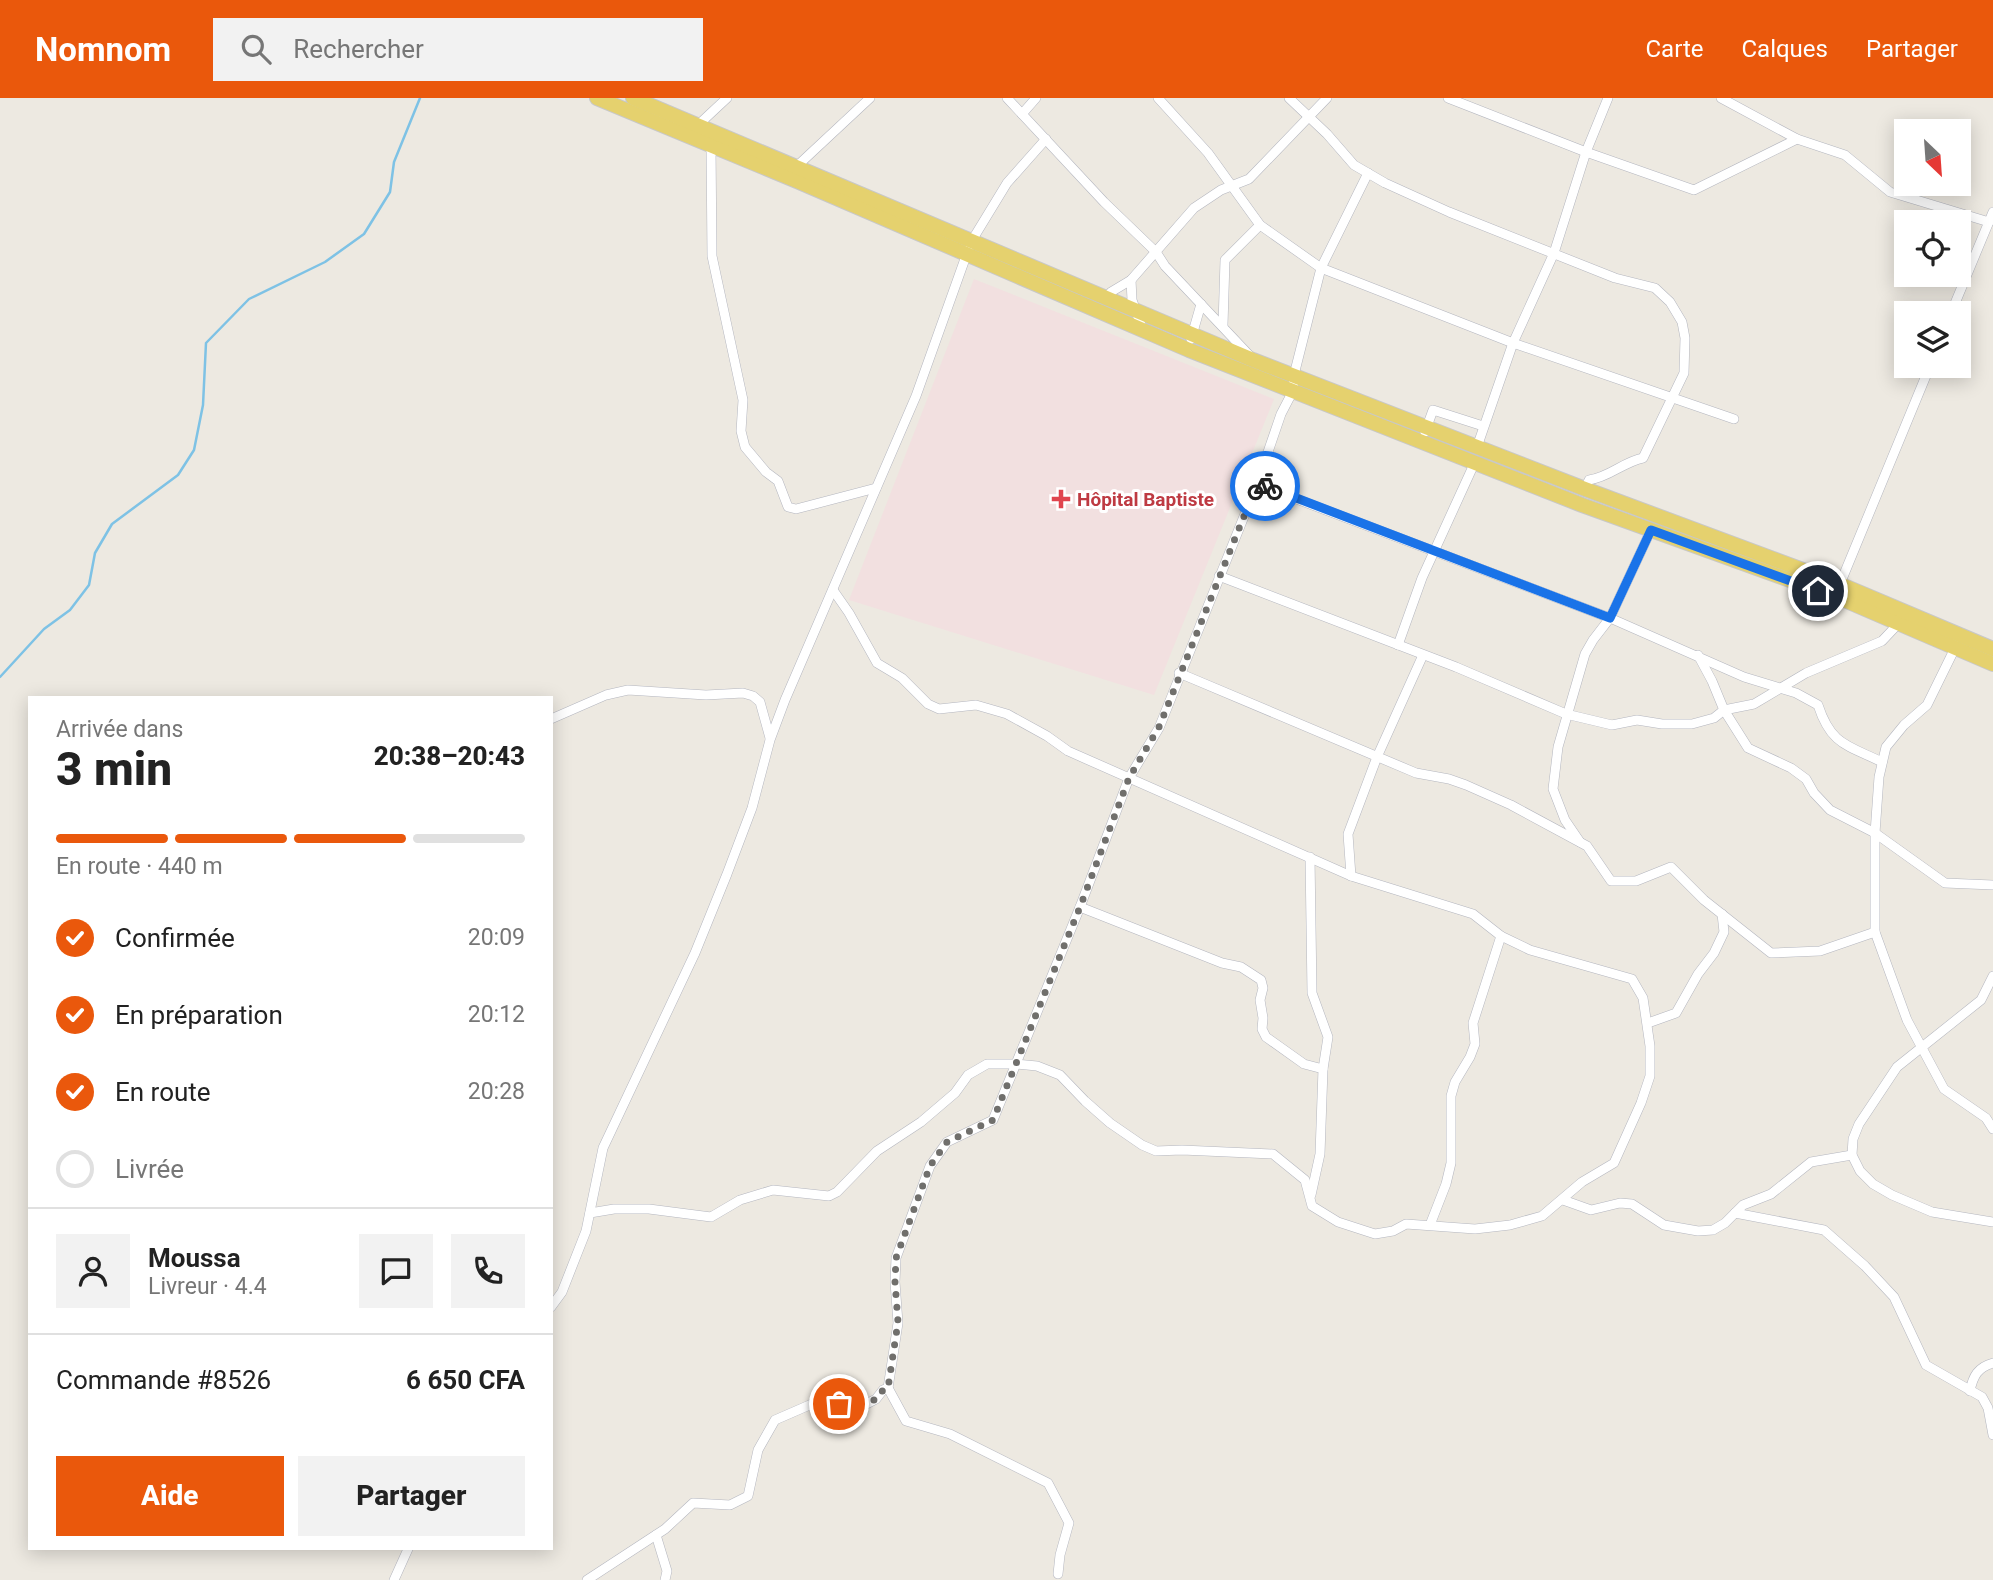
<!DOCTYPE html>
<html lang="fr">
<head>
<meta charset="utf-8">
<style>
  :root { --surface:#fff; --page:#f2f2f2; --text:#222; --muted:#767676; --line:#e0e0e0; --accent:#ea580c }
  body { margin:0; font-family:Roboto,sans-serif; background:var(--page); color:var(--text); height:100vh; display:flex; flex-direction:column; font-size:26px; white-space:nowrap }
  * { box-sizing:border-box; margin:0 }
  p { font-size:23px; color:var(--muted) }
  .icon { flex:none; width:38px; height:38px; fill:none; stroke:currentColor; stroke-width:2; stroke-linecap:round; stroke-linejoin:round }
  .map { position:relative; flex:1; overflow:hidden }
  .side { position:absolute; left:28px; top:598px; width:525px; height:854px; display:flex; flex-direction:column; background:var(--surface); border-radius:0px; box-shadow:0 4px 18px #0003 }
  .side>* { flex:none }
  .needle { width:46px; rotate:155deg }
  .controls { position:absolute; left:1894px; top:21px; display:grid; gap:14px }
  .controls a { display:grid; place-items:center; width:77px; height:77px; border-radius:0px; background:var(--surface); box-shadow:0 4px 18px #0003; font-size:35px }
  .pin { position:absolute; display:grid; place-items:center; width:60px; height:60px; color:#fff; margin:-30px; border:4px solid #fff; border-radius:50%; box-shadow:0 2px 7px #0007 }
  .courier { position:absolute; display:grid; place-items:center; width:70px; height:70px; margin:-35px; border:5px solid #1a73e8; border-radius:50%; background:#fff; color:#222; box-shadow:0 2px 9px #0007 }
  .headline em { font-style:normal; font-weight:800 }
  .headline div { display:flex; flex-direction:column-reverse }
  .headline { display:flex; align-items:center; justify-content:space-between; height:119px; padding:0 28px }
  h1 { font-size:46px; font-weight:800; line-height:52px }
  .bar { display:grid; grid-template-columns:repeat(4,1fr); gap:10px 7px; align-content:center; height:84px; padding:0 28px }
  .bar i { height:9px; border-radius:5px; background:var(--line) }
  .bar .active { background:var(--accent) }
  .bar p { grid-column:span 4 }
  .line { display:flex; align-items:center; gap:18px; padding:0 28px; border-top:2px solid var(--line) }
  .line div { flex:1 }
  .round { display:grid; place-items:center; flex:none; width:74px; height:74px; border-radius:0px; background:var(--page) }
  ol { padding:0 28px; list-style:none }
  li { display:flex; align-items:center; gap:21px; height:77px }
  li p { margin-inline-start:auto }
  li .icon { padding:7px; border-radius:50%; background:var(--accent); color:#fff; stroke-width:4 }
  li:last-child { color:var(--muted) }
  li i { width:38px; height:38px; border:4px solid var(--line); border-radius:50% }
  .primary-button { display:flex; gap:14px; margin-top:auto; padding:14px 28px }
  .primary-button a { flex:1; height:80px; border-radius:0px; background:var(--accent); color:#fff; font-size:28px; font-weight:800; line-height:80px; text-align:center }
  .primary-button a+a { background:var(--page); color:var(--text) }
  header { display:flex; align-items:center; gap:42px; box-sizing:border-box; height:98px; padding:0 35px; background:var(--accent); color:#fff }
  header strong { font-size:33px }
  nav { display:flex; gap:38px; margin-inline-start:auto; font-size:24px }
  .search { width:490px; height:63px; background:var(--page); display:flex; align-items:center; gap:18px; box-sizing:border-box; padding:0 24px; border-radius:0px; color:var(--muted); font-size:26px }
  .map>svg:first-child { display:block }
  .medical { fill:#f2e0e0 }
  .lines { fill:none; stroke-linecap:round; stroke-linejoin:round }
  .stream { stroke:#7ec2e5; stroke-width:2.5 }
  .minor-casing { stroke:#b4b6bf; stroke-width:10 }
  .primary-casing { stroke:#c8c8c8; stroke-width:16 }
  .minor { stroke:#fff; stroke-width:9 }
  .primary { stroke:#e5d16e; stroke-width:14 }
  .done { stroke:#706f6c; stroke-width:7; stroke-dasharray:0 12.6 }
  .route { stroke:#1a73e8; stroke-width:9 }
  .health-dot { fill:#e0444e; stroke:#fff; stroke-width:2.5 }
  .labels { text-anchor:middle; stroke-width:6; stroke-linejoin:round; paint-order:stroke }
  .health-label { font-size:19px; font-weight:bold; fill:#be3a42; stroke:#fff; text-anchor:start }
</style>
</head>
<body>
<header>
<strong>Nomnom</strong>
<div class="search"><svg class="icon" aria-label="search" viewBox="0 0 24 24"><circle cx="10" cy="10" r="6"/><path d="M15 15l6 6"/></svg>Rechercher</div>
<nav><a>Carte</a><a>Calques</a><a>Partager</a></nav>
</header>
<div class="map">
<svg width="1993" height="1482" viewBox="0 0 1993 1482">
  <rect width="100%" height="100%" fill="#ede9e1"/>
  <polygon class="medical" points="974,181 1274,301 1154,597 849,502"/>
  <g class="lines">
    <polyline class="stream" points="0,579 44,531 70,512 89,487 95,455 112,426 178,377 194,352 203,307 206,245 249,201 325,164 364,136 390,94 394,64 420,0"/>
    <defs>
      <g id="minor">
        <polyline points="1007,0 1104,104 1156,154 1165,168 1250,258"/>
        <polyline points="1158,0 1208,55 1260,127 1321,170 1513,245 1734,321"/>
        <path d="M1289 0 1327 36 1354 67 1385 85 1449 114 1615 180 1655 190 1670 204 1682 224 1685 240 1684 275 1643 360C1623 364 1610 379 1589 382L1585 391"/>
        <polyline points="1448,0 1586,54 1694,92 1797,41"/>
        <polyline points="1721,0 1797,41 1845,57 1890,94 1989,124"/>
        <polyline points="1022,16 1036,0"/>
        <polyline points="697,28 727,0"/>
        <polyline points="711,48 712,158 743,302 741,333 745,349 766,374 778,383 788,409 796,411 876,390"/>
        <polyline points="796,69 870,0"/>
        <polyline points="1131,182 1132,202 1142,230"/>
        <polyline points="1106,201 1111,194 1131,182 1194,110 1221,92 1249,81 1327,0"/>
        <polyline points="1951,215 1993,114"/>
        <polyline points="1223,227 1225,162 1260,127"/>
        <polyline points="1191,241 1201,206"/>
        <polyline points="1425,334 1433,312 1483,328"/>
        <polyline points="1477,349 1513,245 1554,155 1586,54 1608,0"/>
        <path d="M1257 386 1610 520 1744 579 1796 595 1818 607C1831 647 1847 647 1882 664"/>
        <polyline points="1219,478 1456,569 1566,616 1612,627 1637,622 1662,626 1692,626 1714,620 1724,612 1754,606 1806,575 1882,543 1899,525 1899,521"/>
        <polyline points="1840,486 1930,268"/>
        <polyline points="1398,547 1422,480 1475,364"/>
        <polyline points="1956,548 1927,607 1904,627 1886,649 1879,679 1875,735 1875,834 1907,922 1944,991 1986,1020 1993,1031"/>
        <polyline points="1698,557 1712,583 1724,612 1748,650 1791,670 1806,681 1814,695 1830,712 1875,735 1945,785 1993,787"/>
        <polyline points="1179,575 1416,675 1449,681 1466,687 1511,707 1587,748 1611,783 1636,783 1671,769 1704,802 1771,855 1820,853 1875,834"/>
        <polyline points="551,621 606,597 628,592 706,597 743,595 753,598 760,604 770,640"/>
        <polyline points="1580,744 1565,722 1553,691 1558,649 1585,556 1593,542 1610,520 1651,432"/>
        <polyline points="1310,759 1312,895 1328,939 1323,971"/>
        <polyline points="1351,778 1348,736 1377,659 1423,557"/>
        <polyline points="1080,809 1222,865 1241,869 1261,882 1263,890 1260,902 1263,920 1262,931 1266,939 1304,966 1323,971 1320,1056 1311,1097"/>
        <polyline points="1993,878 1981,902 1897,969 1859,1026 1853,1041 1852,1057 1860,1073 1873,1086 1892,1097 1932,1114 1993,1124"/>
        <polyline points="1648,925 1676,915 1698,876 1714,855 1724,834 1722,816"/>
        <polyline points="1563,1102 1591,1112 1620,1105 1632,1106 1664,1127 1698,1133 1713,1132 1725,1125 1743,1107 1771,1096 1811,1064 1852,1057"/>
        <polyline points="590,1115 614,1111 649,1111 711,1119 740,1102 773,1092 829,1098 837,1094 877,1053 921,1024 955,995 968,977 987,966 1015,966 1037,968 1060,977 1085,1003 1110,1025 1142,1047 1156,1053 1182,1052 1273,1056 1305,1082 1312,1108 1338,1124 1375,1136 1393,1133 1406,1126 1475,1131 1510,1127 1542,1118 1582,1084 1614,1065 1641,1005 1650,978 1650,948 1643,900 1632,881 1530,852 1501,838 1473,816 1351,778 1068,653 1047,638 1007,616 976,607 939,611 928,606 902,580 877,565 849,515 833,492"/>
        <polyline points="1735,1115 1824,1132 1865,1168 1894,1199 1926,1267 1982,1299 1988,1310 1993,1337"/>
        <polyline points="1430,1127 1446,1086 1451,1065 1451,998 1455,984 1470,959 1475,946 1473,925 1501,838"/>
        <polyline points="551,1209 562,1194 586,1133 603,1050 695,855 727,776 752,710 770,642 785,602 916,298 971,144 1007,85 1046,41"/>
        <polyline points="888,1290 906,1323 950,1336 1048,1385 1069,1425 1060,1457 1058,1476"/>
        <path d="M1970 1293C1973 1278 1978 1269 1993 1265"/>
        <polyline points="656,1437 667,1473 665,1482"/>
        <polyline points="394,1482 408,1451"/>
        <polyline points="587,1482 665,1431 693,1405 730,1407 748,1398 758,1352 775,1322 821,1302 857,1311 876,1301 883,1292 888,1290 898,1225 895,1184 896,1160 930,1068 947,1044 993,1022 1080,809 1129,680 1159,630 1257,386 1281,316 1293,293 1294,277 1321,170 1368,75"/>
      </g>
      <g id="primary">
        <polyline points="597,0 797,83 1189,252 1582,407 1842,501 1993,566"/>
        <polyline points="633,0 1253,262 1585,391 1830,482 1993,551"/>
      </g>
    </defs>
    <use href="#minor" class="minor-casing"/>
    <use href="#primary" class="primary-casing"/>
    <use href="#minor" class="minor"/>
    <use href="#primary" class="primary"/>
  </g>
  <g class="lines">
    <polyline class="done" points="839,1306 857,1311 876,1301 883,1292 888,1290 898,1224 895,1184 896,1160 930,1068 947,1044 993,1022 1080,809 1129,680 1159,629 1257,386 1265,388"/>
    <polyline class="route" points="1265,388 1610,520 1651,432 1818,493"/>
  </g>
  <path class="health-dot" d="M1057.5 390.5h7v7h7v7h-7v7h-7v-7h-7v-7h7z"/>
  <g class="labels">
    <g class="health-label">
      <text x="1077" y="408">Hôpital Baptiste</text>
    </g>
  </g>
</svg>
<div class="controls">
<a><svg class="needle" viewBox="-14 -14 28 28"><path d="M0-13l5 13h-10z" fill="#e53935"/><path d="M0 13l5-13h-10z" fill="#767676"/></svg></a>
<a><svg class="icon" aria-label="locate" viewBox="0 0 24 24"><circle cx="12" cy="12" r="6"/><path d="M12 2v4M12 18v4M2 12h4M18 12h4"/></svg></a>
<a><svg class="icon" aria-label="layers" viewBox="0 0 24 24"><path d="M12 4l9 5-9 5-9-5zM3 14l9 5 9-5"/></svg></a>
</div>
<div class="pin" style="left:839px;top:1306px;background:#ea580c"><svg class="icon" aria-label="bag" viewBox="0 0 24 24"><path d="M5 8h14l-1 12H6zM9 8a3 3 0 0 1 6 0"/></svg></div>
<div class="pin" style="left:1818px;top:493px;background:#1f2937"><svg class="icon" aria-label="home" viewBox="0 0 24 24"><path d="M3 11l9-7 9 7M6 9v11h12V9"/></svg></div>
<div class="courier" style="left:1265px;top:388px"><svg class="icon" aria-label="bike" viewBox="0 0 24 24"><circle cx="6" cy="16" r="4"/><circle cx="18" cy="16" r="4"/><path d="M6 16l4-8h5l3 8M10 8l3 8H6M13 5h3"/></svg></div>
<section class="side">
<div class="headline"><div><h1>3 min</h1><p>Arrivée dans</p></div><em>20:38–20:43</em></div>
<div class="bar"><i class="active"></i><i class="active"></i><i class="active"></i><i></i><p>En route · 440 m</p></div>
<ol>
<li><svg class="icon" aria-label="check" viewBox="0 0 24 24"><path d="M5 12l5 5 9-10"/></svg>Confirmée<p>20:09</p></li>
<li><svg class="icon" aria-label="check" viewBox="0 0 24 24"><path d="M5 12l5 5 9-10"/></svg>En préparation<p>20:12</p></li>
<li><svg class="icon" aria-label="check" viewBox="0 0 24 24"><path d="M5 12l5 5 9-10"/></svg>En route<p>20:28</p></li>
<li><i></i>Livrée</li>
</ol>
<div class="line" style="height:126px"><a class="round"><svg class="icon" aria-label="person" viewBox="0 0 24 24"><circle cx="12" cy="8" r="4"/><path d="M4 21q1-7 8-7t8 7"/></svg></a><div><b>Moussa</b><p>Livreur · 4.4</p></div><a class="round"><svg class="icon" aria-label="chat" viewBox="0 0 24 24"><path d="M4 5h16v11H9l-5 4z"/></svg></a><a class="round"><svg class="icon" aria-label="phone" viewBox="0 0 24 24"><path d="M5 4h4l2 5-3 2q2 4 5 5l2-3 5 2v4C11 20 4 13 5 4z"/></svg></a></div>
<div class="line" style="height:91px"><div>Commande #8526</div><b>6 650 CFA</b></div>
<div class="primary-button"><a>Aide</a><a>Partager</a></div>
</section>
</div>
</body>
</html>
